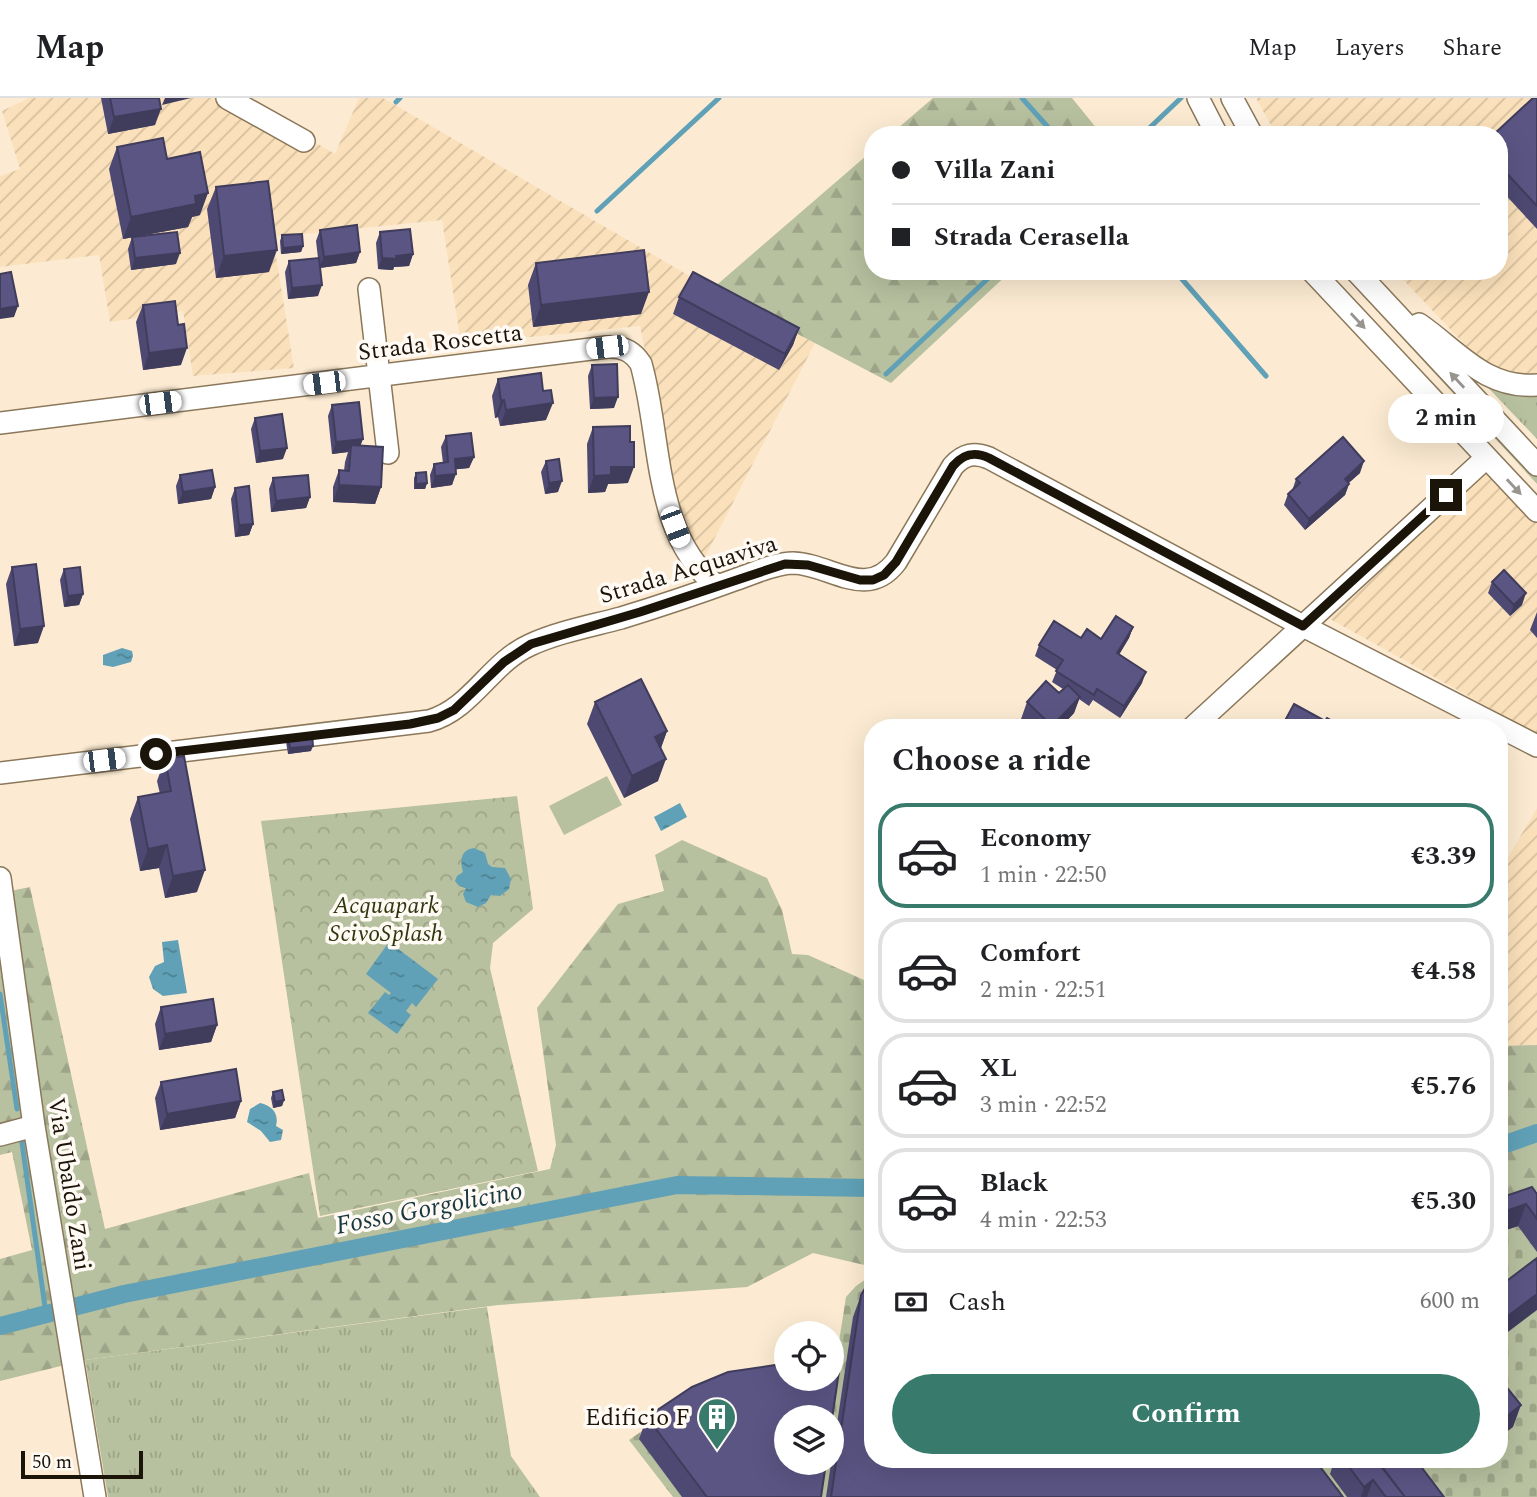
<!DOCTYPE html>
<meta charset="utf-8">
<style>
:root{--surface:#fff;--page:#f2f2f2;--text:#202124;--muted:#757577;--line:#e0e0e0;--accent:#387b6d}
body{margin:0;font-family:Spectral,serif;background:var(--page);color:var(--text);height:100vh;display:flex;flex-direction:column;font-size:26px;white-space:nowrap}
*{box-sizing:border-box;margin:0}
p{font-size:23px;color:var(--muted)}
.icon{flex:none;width:38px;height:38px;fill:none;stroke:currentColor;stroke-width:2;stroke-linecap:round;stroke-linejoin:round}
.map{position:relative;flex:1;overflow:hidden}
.sheet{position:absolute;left:864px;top:621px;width:644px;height:749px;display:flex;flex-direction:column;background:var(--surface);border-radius:28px;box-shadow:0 7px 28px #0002}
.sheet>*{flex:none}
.banner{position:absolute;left:864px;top:28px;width:644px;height:154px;border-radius:28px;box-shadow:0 7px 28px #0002;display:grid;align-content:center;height:154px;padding:0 28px;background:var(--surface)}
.controls{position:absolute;left:774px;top:1223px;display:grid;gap:14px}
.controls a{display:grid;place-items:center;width:70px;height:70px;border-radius:50%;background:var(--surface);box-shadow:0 7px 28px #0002;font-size:35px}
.scale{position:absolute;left:21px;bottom:18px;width:122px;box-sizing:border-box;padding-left:7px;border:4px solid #1b1409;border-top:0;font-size:19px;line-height:24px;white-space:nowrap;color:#1b1409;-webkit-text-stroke:5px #fffaf4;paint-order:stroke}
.end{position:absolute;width:32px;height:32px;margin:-16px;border:9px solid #1b1409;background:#fff;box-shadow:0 0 0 4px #fff}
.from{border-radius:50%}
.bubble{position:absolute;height:49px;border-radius:24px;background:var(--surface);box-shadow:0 7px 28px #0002;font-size:23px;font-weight:700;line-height:49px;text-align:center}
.car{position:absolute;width:21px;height:42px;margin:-21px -10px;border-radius:9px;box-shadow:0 0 5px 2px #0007;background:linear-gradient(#fff 24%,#345 0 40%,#fff 0 76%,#345 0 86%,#fff 0)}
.banner b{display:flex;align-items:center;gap:24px;height:66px;font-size:26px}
.banner b+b{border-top:2px solid var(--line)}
.banner i{width:18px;height:18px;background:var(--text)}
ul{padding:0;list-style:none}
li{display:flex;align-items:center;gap:21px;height:105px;margin:0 14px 10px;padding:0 14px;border:4px solid var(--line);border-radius:28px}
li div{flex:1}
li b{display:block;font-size:26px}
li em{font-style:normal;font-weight:700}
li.on{border-color:var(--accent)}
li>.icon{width:63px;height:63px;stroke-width:1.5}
h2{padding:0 28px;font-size:32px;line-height:84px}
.pay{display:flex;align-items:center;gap:18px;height:77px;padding:0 28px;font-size:26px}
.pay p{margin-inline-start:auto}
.button{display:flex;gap:14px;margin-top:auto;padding:14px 28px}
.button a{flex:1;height:80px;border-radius:42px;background:var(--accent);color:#fff;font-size:28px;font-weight:700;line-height:80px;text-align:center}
header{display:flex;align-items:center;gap:42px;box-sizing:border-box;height:98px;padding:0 35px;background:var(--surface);border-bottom:2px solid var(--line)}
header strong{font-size:33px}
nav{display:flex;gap:38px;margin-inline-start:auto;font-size:24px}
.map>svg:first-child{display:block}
</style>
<header>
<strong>Map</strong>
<nav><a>Map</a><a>Layers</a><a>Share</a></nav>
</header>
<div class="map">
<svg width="1537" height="1399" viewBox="0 0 1537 1399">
<defs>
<pattern id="industrial-furrows" width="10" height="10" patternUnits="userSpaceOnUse" patternTransform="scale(1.75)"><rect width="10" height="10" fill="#fbe1bb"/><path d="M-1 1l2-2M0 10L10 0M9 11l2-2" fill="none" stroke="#d7c09f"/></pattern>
<pattern id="grass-tufts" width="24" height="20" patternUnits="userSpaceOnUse" patternTransform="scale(1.75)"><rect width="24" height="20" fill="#b7c09f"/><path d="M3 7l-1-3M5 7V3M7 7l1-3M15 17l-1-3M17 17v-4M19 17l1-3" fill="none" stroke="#9da488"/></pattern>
<pattern id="forest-firs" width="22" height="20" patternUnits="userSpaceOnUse" patternTransform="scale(1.75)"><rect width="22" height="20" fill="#b7c09f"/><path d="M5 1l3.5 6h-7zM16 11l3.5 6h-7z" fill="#9da488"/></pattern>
<pattern id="cemetery-stones" width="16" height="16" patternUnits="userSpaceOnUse" patternTransform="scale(1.75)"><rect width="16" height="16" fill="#b7c09f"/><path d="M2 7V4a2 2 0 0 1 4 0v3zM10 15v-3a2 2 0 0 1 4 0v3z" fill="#9da488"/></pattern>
<pattern id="park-crowns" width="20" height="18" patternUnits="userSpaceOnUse" patternTransform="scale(1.75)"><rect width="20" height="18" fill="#b7c09f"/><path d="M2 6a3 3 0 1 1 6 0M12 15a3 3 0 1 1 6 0" fill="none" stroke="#9da488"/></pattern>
<pattern id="water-ripples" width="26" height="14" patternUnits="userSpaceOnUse" patternTransform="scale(1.75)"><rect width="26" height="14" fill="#60a1b7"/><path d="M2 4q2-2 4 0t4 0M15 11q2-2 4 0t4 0" fill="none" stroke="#4e8293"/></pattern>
</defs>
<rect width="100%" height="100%" fill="#fcebd2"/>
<path fill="url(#industrial-furrows)" d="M29,0H215L306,52L313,43L335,56L359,0H383L712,191L815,245L704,461L682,435L640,228L461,246L442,122L273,139L294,270L193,278L183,213L110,224L99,157L0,169V78L20,71L2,13Z
M1256,0H1537V279L1510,277L1487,270L1395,173H1500V37H1276Z
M1483,376L1491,378L1537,423V636L1330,521Z
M1537,710V947L1500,948V773Z"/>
<path fill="url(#grass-tufts)" d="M1340,173H1348L1537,375V386Z
M1478,279L1537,295V341Z
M487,1209L511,1358L540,1399H108L85,1262Z"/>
<path fill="url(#forest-firs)" d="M933,0H1072L1102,37H890Z
M873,52V173H1011L891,285L712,191Z
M682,742L767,780L782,812L792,856L808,857L873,886V1169L813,1155L747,1189L498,1207L85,1262L0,1283V1161L32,1152L12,1054L0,1057V795L30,789L105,1131L309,1075L318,1120L550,1071L556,1047L537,910L618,806L664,793L655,757Z
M1537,947V1093L1530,1094L1500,1119V948Z"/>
<path fill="url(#cemetery-stones)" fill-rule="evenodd" d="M1500,1119L1537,1129V1399H673L629,1342L686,1302L832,1288L846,1199L856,1188L873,1176V1362H1500ZM786,1320H831V1365H786Z"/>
<path fill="url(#park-crowns)" d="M517,698L533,811L493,845L490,870L538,1073L320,1118L261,723Z"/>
<path fill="#b7c09f" d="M607,678L622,707L564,737L549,708Z"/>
<path fill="url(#water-ripples)" d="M122,550L132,553L133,558L131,564L113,569L103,567V557Z
M680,705L687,719L661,733L654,719Z
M474,750L485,755L488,766L492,769L505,770L511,781L509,791L500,798L491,797L486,805L478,809L466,804L463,796L466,790L459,788L455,783L457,778L463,774C460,763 460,752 474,750Z
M178,842L187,895L163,898L153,891L149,879L155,868L164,864L162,844Z
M389,844L438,881L416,909L412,905L406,913L411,917L397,936L368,915L385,894L389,897L391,895L366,876Z
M260,1005C273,1008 279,1016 276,1028L283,1032L281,1042L270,1044L261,1033L247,1024L250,1011Z"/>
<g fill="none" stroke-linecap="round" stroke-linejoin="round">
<path stroke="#60a1b7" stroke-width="5" d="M1022,0L1055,37
M396,4L400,0
M1142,37L1181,0
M597,113L719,0
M1175,173L1266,278
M886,276L996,173
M0,896L17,1011
M22,1045L46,1216"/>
<path stroke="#60a1b7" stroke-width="18" d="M1500,1048L1537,1035
M0,1228L124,1196L677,1087L873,1090"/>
<defs>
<path id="minor" d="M227,0L304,43
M1198,0L1217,37
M1232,0L1252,37
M1312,173L1537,413
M1356,173L1537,367
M369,191L388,355
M1419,226C1458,253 1485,291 1537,287
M0,325L607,249C622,248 633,253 641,266C662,339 652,436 717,488
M1192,630L1486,360
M0,675L429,623C472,611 490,565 530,547C558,534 591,528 621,520C660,508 699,495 737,481C755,475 775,465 793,465C831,466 866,503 896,464L953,368C964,356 974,354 989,360L1303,528L1537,648
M0,780L34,1028L95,1399
M0,1037L34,1028"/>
</defs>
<use href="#minor" stroke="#8b785b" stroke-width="24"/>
<use href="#minor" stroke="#fff" stroke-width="21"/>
</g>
<path fill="#4e4972" d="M101,0H159L155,27L108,36Z
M1537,0V131L1500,91V37Z
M117,49L167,61L200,117L192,119L188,129L123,141L109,71Z
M216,89L269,174L216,180L207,111Z
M320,132L360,154L356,165L320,170L318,198L288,201L285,174L289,163L318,160L316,143Z
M380,134L413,156L409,168L394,169L393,172L378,171L376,145Z
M282,137L303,148L301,154L281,156L280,143Z
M132,139L176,166L131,172L128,151Z
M536,165L641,216L533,229L528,187Z
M679,199L799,230L793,247L779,272L673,216Z
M143,207L178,227L181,267L143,272L136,224Z
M592,267L614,310L590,311L588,278Z
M498,281L543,293L546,322L500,328L498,319L495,320L492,298Z
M332,307L361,348L381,389L375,406L333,404V389L339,372L344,373L345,364L348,354L332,356L328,318Z
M255,320L283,361L256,365L251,331Z
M593,329L628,385L608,386L605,394L588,395L587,346Z
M446,338L474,359L469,370L456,371L452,387L431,390L430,377L434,366L443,365L441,349Z
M546,363L558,394L545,396L541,374Z
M416,375L427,385L425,391H414V380Z
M1360,375L1348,385L1349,386L1345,397L1305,432L1284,407L1288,396L1292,393L1296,381Z
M180,377L215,389L211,401L178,406L176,388Z
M273,380L310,399L306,410L271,414L269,391Z
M235,390L253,426L249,437L235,439L231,401Z
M12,469L38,545L14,548L6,486Z
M64,471L83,496L79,507L64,509L60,482Z
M1492,484L1522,507L1510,518L1488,495Z
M1537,514V540L1530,532Z
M1133,529L1129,540L1119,557L1142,585L1120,620L1093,602L1089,608L1079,601L1074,615L1060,630H1030L1021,621L1027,604L1059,595L1063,591L1052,584L1057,572L1035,558L1039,547L1081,540L1101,541Z
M595,604L667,633L661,650L658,683L624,700L587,626Z
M288,638L311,653L288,656L286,644Z
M165,661L197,794L165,800L159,770L140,773L130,721L138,699L160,696L157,683Z
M161,909L217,927L211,944L159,952L155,926Z
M161,984L241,1003L235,1020L160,1032L155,1000Z
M273,994L284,1002L282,1008L273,1010L271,1000Z
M1537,1096V1154L1518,1128L1500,1134V1100Z
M861,1197L1343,1399H826L853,1219Z
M647,1319L821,1399H682L639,1341Z
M1333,1362H1416L1444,1399H1347L1330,1376L1334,1363Z"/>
<path fill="#403c5c" d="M165,0H191L162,7Z
M161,11L155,27L108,36L114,19Z
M208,95L200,117L192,119L188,129L123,141L131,119L195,98Z
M303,148L301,154L281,156L283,150Z
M277,152L269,174L216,180L224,158Z
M360,154L356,165L319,170L324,159Z
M180,155L176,166L131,172L135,160Z
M413,156L409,168L394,169L393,172L378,171L382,160Z
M322,187L318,198L288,201L292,190Z
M649,194L641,216L533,229L541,207Z
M18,208L14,219L0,221V211Z
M799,230L793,247L779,272L785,256Z
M187,250L181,267L143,272L149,255Z
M618,299L614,310L590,311L594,300Z
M504,302L498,319L495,320L501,303Z
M553,305L546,322L500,328L506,312Z
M363,341L359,352L351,347L348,354L332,356L336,344Z
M287,350L283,361L256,365L260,353Z
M474,359L469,370L450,372L455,361Z
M1364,363L1360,375L1341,392L1345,381Z
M611,369H634L628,385L608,386L605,394L588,395L594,378Z
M456,376L452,387L431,390L435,378Z
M562,383L558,394L545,396L549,385Z
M427,385L425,391H414L416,386Z
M1349,386L1345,397L1305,432L1309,421Z
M339,387L381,389L375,406L333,404Z
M215,389L211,401L178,406L183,394Z
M310,399L306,410L271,414L276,403Z
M253,426L249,437L235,439L239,427Z
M1526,495L1522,507L1510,518L1514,507Z
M83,496L79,507L64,509L68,498Z
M44,528L38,545L14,548L20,531Z
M1133,529L1129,540L1113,566L1117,555Z
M1146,574L1142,585L1120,620L1124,608Z
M1080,599L1074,615L1060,630H1051Z
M667,633L659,655L655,639Z
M313,648L311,653L288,656L290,650Z
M666,661L658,683L624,700L632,678Z
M167,747L159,770L140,773L148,751Z
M205,772L197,794L165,800L173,778Z
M217,927L211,944L159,952L165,936Z
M284,1002L282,1008L273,1010L275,1004Z
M241,1003L235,1020L160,1032L167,1016Z
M1526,1106L1518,1128L1500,1134V1115Z
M1537,1196V1212L1500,1240V1224Z
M1521,1307L1513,1329L1500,1339V1327L1502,1322Z
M1373,1382L1367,1399H1361L1364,1389Z"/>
<path fill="#5b5584" stroke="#403c5c" stroke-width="2" d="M110,0H159L161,11L114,19Z
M1533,0H1537V108L1500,68V37H1493Z
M163,40L167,61L200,54L208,95L195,98L196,106L131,119L117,49Z
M268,83L277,152L224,158L216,89Z
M357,127L360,154L324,159L320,132Z
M410,131L413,156L396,158L397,161L382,160L380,134Z
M177,134L180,155L135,160L132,139Z
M302,136L303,148L283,150L282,137Z
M644,152L649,194L541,207L536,165Z
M319,160L322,187L292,190L289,163Z
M11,174L18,208L0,211V176Z
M693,174L799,230L785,256L679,199Z
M175,203L178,227L184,226L187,250L149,255L143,207Z
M617,266L618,299L594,300L592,267Z
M541,275L543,293L551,292L553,305L506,312L504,302L501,303L498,281Z
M359,304L363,341L336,344L332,307Z
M282,316L287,350L260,353L255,320Z
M630,328V344H634V369H611V377L594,378L593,329Z
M471,335L474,359L455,361L456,376L435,378L434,366L448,364L446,338Z
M1343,339L1364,363L1345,381L1349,386L1309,421L1288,396L1300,385L1296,381Z
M351,347L383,349L381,389L339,387V372L349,373Z
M559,361L562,383L549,385L546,363Z
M212,372L215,389L183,394L180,377Z
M426,374L427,385L416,386V375Z
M308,377L310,399L276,403L273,380Z
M249,388L253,426L239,427L235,390Z
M36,466L44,528L20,531L12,469Z
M80,469L83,496L68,498L64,471Z
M1504,472L1526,495L1514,507L1492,484Z
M1116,518L1133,529L1117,555L1146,574L1124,608L1097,591L1094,597L1056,573L1063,562L1039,547L1054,523L1081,540L1087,531L1101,541Z
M641,581L667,633L655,639L666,661L632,678L595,604Z
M1046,583L1059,595L1068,587L1080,599L1052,628L1027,604Z
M1294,606L1325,623L1327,620L1345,630H1281Z
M312,636L313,648L290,650L288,638Z
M184,658L205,772L173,778L167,747L148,751L138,699L171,693L165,661Z
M213,901L217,927L165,936L161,909Z
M236,971L241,1003L167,1016L161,984Z
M282,992L284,1002L275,1004L273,994Z
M1532,1089L1537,1096V1121L1526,1106L1500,1115V1100Z
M1537,1160V1196L1500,1224V1188Z
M873,1177V1362H1315L1343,1399H831L861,1197Z
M775,1267L786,1268V1281H831V1272L839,1273L831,1328V1320H786V1365H826L821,1399H707L647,1319L692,1289L728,1274Z
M1500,1281L1521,1307L1502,1322L1500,1320Z
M1344,1362H1376L1405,1399H1386L1373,1382L1364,1389Z
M1377,1362H1416L1444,1399H1405Z"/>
<defs><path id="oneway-solid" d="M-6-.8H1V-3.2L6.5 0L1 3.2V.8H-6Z" transform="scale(1.75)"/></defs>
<g fill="#989590">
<use href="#oneway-solid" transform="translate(1358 223) rotate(47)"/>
<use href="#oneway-solid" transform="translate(1457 282) rotate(-133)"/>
<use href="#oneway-solid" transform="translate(1514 389) rotate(47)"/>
</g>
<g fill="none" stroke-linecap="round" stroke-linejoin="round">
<path stroke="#1b1409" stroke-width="9" d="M156,656L410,626L438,620L454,612L504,564L531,546L640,514L785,466L808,467L860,482H873L884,477L896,464L953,368C963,356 974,353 989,360L1303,528L1446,397"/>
</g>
<defs>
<symbol id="building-pin" viewBox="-11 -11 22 30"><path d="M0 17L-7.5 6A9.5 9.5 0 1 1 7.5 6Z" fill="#387b6d" stroke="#fffaf4"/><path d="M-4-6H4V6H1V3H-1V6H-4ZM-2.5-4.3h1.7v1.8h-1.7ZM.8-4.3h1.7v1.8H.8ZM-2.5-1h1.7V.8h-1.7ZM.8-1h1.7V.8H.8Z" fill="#fff"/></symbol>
</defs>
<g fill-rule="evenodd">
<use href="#building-pin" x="695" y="1297" width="44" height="60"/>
</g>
<g text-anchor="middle" stroke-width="7" stroke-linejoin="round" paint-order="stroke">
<g font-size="24" fill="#1b1409" stroke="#fffaf4">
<text transform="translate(440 244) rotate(-7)" y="8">Strada Roscetta</text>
<text transform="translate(688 471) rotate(-17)" y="8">Strada Acquaviva</text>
<text transform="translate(70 1086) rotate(81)" y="8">Via Ubaldo Zani</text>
</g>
<g font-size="24" font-style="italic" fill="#2e370e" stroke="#fffaf4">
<text x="386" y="815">Acquapark<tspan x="386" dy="28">ScivoSplash</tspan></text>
</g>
<g font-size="24" fill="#1b1409" stroke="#fffaf4" text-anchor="end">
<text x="690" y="1327">Edificio F</text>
</g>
<g font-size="26" font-style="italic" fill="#173741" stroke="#fffaf4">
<text transform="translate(429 1109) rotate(-11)" y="9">Fosso Gorgolicino</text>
</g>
</g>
</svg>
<div class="controls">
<a><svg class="icon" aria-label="locate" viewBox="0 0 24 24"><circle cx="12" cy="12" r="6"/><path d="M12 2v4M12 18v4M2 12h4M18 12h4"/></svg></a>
<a><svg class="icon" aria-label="layers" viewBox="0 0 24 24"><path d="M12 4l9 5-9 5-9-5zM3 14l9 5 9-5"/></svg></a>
</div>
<div class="scale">50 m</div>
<i class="end from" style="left:156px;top:656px"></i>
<i class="end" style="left:1446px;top:397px"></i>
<div class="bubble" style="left:1388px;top:296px;width:116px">2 min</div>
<i class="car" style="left:607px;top:249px;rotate:263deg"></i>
<i class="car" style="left:324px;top:285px;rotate:263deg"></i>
<i class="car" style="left:160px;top:305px;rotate:83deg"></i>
<i class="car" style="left:675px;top:429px;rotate:159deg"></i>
<i class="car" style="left:104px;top:662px;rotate:83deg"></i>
<div class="banner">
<b><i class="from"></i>Villa Zani</b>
<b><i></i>Strada Cerasella</b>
</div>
<section class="sheet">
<h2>Choose a ride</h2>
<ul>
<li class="on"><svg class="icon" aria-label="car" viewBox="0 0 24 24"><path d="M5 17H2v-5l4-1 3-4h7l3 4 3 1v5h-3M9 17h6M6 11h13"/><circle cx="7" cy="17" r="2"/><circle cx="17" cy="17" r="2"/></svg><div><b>Economy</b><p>1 min · 22:50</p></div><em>€3.39</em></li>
<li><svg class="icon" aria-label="car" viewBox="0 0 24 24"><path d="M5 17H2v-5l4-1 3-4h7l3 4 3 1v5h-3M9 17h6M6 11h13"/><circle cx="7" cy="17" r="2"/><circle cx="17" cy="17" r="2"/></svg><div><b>Comfort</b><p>2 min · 22:51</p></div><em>€4.58</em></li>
<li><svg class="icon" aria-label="car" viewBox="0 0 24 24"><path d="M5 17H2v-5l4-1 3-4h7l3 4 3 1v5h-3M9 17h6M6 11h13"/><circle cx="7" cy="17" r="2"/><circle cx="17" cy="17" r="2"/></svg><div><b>XL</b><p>3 min · 22:52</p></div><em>€5.76</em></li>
<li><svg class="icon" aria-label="car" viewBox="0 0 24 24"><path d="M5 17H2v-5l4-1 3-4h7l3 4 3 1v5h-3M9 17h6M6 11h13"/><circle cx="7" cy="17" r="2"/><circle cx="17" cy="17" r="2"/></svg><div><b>Black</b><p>4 min · 22:53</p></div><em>€5.30</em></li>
</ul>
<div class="pay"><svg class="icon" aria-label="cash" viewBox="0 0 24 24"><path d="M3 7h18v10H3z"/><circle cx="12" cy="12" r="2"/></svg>Cash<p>600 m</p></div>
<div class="button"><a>Confirm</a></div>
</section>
</div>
